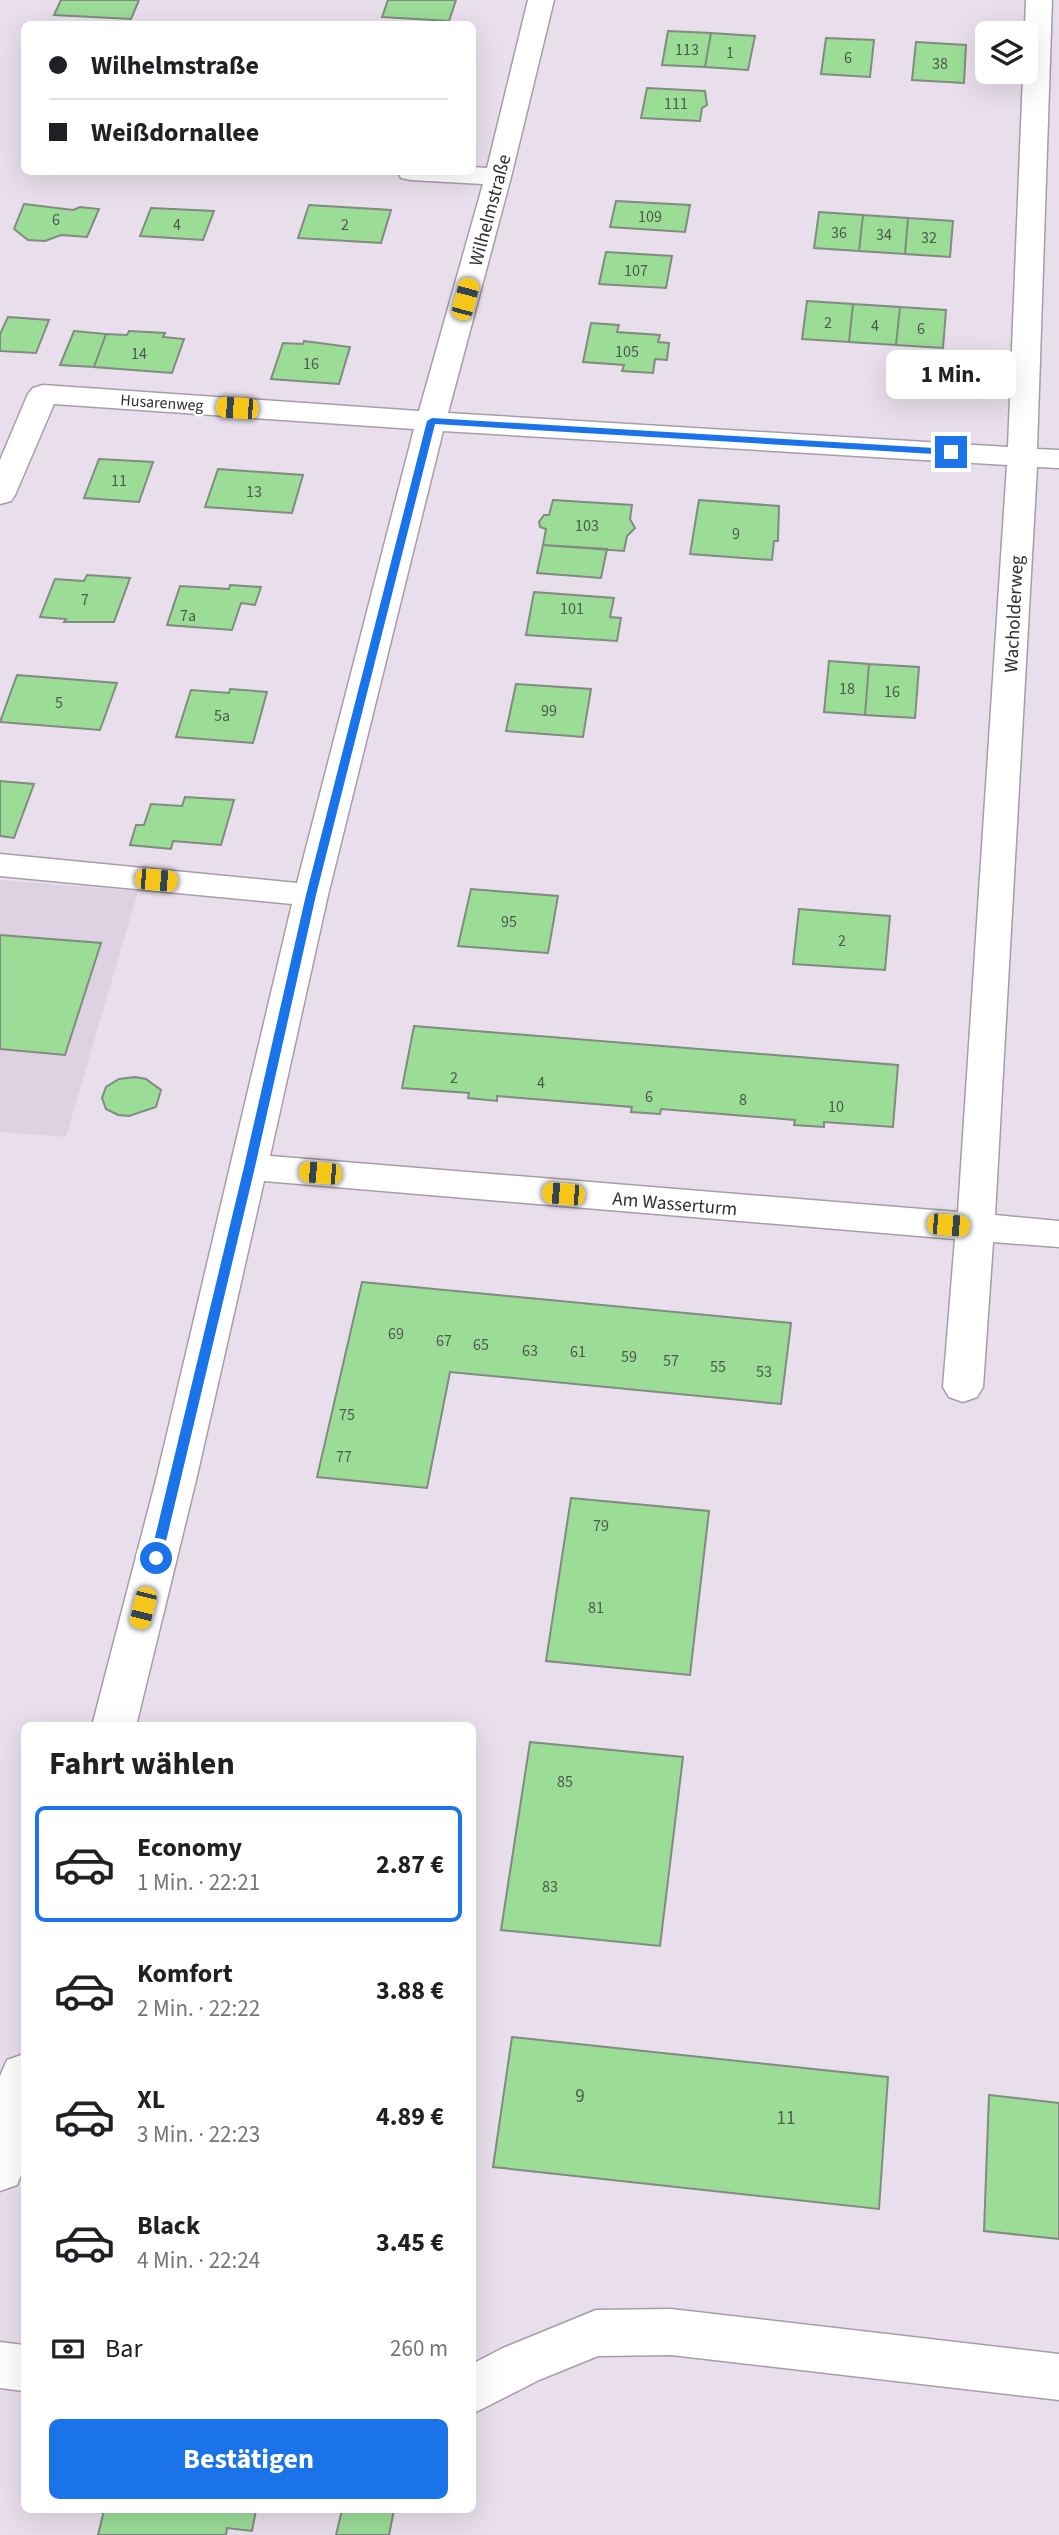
<!DOCTYPE html>
<html lang="de">
<meta charset="utf-8">
<style>
:root{--surface:#fff;--page:#f6f6f6;--text:#202124;--muted:#757577;--line:#e0e0e0;--accent:#1a73e8}
body{margin:0;font-family:"Source Sans 3",sans-serif;background:var(--page);color:var(--text);height:100vh;display:flex;flex-direction:column;font-size:26px;white-space:nowrap}
*{box-sizing:border-box;margin:0}
p{font-size:23px;color:var(--muted)}
.icon{flex:none;width:38px;height:38px;fill:none;stroke:currentColor;stroke-width:2;stroke-linecap:round;stroke-linejoin:round}
.map{position:relative;flex:1;overflow:hidden}
.sheet{position:absolute;left:21px;top:1722px;width:455px;height:791px;display:flex;flex-direction:column;background:var(--surface);border-radius:10px;box-shadow:0 7px 28px #0002}
.sheet>*{flex:none}
.hud{position:absolute;left:21px;top:21px;width:455px;height:154px;border-radius:10px;box-shadow:0 7px 28px #0002;display:grid;align-content:center;height:154px;padding:0 28px;background:var(--surface)}
.controls{position:absolute;left:975px;top:21px;display:grid;gap:14px}
.controls a{display:grid;place-items:center;width:63px;height:63px;border-radius:10px;background:var(--surface);box-shadow:0 7px 28px #0002;font-size:35px}
.end{position:absolute;width:32px;height:32px;margin:-16px;border:9px solid #1a73e8;background:#fff;box-shadow:0 0 0 4px #fff}
.from{border-radius:50%}
.bubble{position:absolute;height:49px;border-radius:10px;background:var(--surface);box-shadow:0 7px 28px #0002;font-size:23px;font-weight:700;line-height:49px;text-align:center}
.car{position:absolute;width:21px;height:42px;margin:-21px -10px;border-radius:9px;box-shadow:0 0 5px 2px #0007;background:linear-gradient(#f5c518 24%,#345 0 40%,#f5c518 0 76%,#345 0 86%,#f5c518 0)}
.hud b{display:flex;align-items:center;gap:24px;height:66px;font-size:26px}
.hud b+b{border-top:2px solid var(--line)}
.hud i{width:18px;height:18px;background:var(--text)}
ul{padding:0;list-style:none}
li{display:flex;align-items:center;gap:21px;height:116px;margin:0 14px 10px;padding:0 14px;border:4px solid transparent;border-radius:10px}
li div{flex:1}
li b{display:block;font-size:26px}
li em{font-style:normal;font-weight:700}
li.active{border-color:var(--accent)}
li>.icon{width:63px;height:63px;stroke-width:1.5}
h2{padding:0 28px;font-size:32px;line-height:84px}
.pay{display:flex;align-items:center;gap:18px;height:77px;padding:0 28px;font-size:26px}
.pay p{margin-inline-start:auto}
.button{display:flex;gap:14px;margin-top:auto;padding:14px 28px}
.button a{flex:1;height:80px;border-radius:10px;background:var(--accent);color:#fff;font-size:28px;font-weight:700;line-height:80px;text-align:center}
.map>svg:first-child{display:block}
</style>
<div class="map">
<svg width="1059" height="2535" viewBox="0 0 1059 2535">
<rect width="100%" height="100%" fill="#e9dfec"/>
<path fill="#ded1e2" d="M0,880L138,891L66,1137L0,1132Z"/>
<path fill="#9bdc97" stroke="#818b80" stroke-width="2" d="M61,0H139L131,19L54,15Z
M388,0H456L449,21L382,17Z
M668,31L711,33L705,67L662,65Z
M711,33L755,36L748,70L705,67Z
M826,38L874,40L870,77L821,74Z
M916,42L966,45L964,83L912,80Z
M647,88L705,91L707,105L702,108L700,121L641,118Z
M616,201L690,205L685,232L610,227Z
M24,204L73,210L80,207L99,209L87,237L61,235L45,241L28,240L14,229Z
M309,205L391,210L381,243L298,238Z
M151,208L214,211L203,240L140,236Z
M819,212L863,215L859,251L814,248Z
M863,215L908,218L905,254L859,251Z
M908,218L953,221L950,257L905,254Z
M606,252L672,256L666,288L599,284Z
M807,301L853,304L849,342L802,339Z
M853,304L900,307L896,345L849,342Z
M900,307L946,310L943,348L896,345Z
M8,317L49,320L36,353L0,351V334Z
M591,323L619,325L617,332L660,335L658,342L669,343L667,360L655,359L653,373L622,371L624,365L583,362Z
M74,331L106,334L94,367L60,365Z
M129,331L165,333L163,337L184,339L172,373L94,367L106,334L127,335Z
M304,341L350,347L339,384L271,379L283,343L303,344Z
M99,459L153,462L139,502L84,498Z
M218,469L303,475L292,513L205,507Z
M553,500L632,505L630,519L635,528L627,536L624,551L543,545L546,529L540,527L539,522L544,515H549Z
M699,500L779,506L778,541H774L772,560L690,554Z
M543,545L607,549L601,578L537,573Z
M87,575L130,578L114,622H64L66,619L40,617L55,579L84,581Z
M230,585L261,587L255,605L241,603L232,630L167,625L180,586L229,589Z
M534,592L614,598L610,617L621,618L617,641L526,635Z
M829,661L869,664L865,715L824,712Z
M869,664L919,667L915,718L865,715Z
M17,675L117,683L100,730L0,722Z
M516,684L591,689L583,737L506,731Z
M230,689L267,692L253,743L176,737L191,690L229,693Z
M0,781L34,784L14,838L0,836Z
M185,797L234,800L221,845L173,841L171,849L130,845L136,825H144L151,804L182,806Z
M471,889L558,896L548,953L458,946Z
M799,909L890,916L885,970L793,964Z
M0,935L101,943L65,1055L0,1049Z
M414,1026L898,1065L893,1127L824,1122V1127L794,1125L795,1120L661,1109L660,1114L631,1112L632,1107L497,1096V1101L468,1098L469,1093L402,1088Z
M135,1077L146,1079L161,1090L156,1107L129,1116L118,1115L106,1109L102,1098L106,1087L119,1079Z
M362,1282L791,1323L781,1404L450,1372L427,1488L317,1477Z
M571,1498L709,1511L690,1675L546,1661Z
M530,1742L683,1757L660,1946L501,1930Z
M512,2037L888,2077L879,2209L493,2167Z
M989,2095L1059,2103V2239L984,2231Z
M104,2510H256L252,2531L227,2528L226,2535H98Z
M342,2510H394L389,2535H336Z"/>
<g fill="none" stroke-linecap="round" stroke-linejoin="round">
<defs>
<path id="minor" d="M528,0H554L511,177L448,413L1008,447L1026,0H1052L1037,449L1059,450V468L1037,467L995,1215L1059,1221V1247L993,1242L983,1387L977,1397L963,1402L949,1397L943,1387L955,1239L264,1181L197,1476L136,1726H92L157,1476L292,904L0,876V854L297,883L414,429L54,404L15,495L11,501L0,504V460L28,394L33,388L43,385L419,411L483,184L411,180L401,178L398,172H472V167L487,168ZM443,431L1007,465L958,1212L270,1156L328,895Z
M24,2054V2168L17,2185L0,2191V2076L7,2060Z
M671,2309L1059,2354V2400L671,2355L598,2356L539,2380L472,2414V2364L503,2348L596,2310Z
M0,2342L24,2345V2391L0,2388Z"/>
</defs>
<use href="#minor" stroke="#a79da9" stroke-width="3"/>
<use href="#minor" fill="#fff" fill-rule="evenodd"/>
</g>
<path fill="#1a73e8" d="M432,418L951,449L955,452L951,455L435,424L316,895L255,1167L162,1558L156,1562L150,1558L244,1167L306,895L427,421Z"/>
<g text-anchor="middle" stroke-width="5" stroke-linejoin="round" paint-order="stroke">
<g font-size="16" fill="#4c5a4b">
<text x="687" y="55">113</text>
<text x="730" y="58">1</text>
<text x="848" y="63">6</text>
<text x="940" y="69">38</text>
<text x="676" y="109">111</text>
<text x="650" y="222">109</text>
<text x="56" y="225">6</text>
<text x="177" y="230">4</text>
<text x="345" y="230">2</text>
<text x="839" y="238">36</text>
<text x="884" y="240">34</text>
<text x="929" y="243">32</text>
<text x="636" y="276">107</text>
<text x="828" y="328">2</text>
<text x="875" y="331">4</text>
<text x="921" y="334">6</text>
<text x="627" y="357">105</text>
<text x="139" y="359">14</text>
<text x="311" y="369">16</text>
<text x="119" y="486">11</text>
<text x="254" y="497">13</text>
<text x="587" y="531">103</text>
<text x="736" y="539">9</text>
<text x="85" y="605">7</text>
<text x="572" y="614">101</text>
<text x="188" y="621">7a</text>
<text x="847" y="694">18</text>
<text x="892" y="697">16</text>
<text x="59" y="708">5</text>
<text x="549" y="716">99</text>
<text x="222" y="721">5a</text>
<text x="509" y="927">95</text>
<text x="842" y="946">2</text>
<text x="454" y="1083">2</text>
<text x="541" y="1088">4</text>
<text x="649" y="1102">6</text>
<text x="743" y="1105">8</text>
<text x="836" y="1112">10</text>
<text x="396" y="1339">69</text>
<text x="444" y="1346">67</text>
<text x="481" y="1350">65</text>
<text x="530" y="1356">63</text>
<text x="578" y="1357">61</text>
<text x="629" y="1362">59</text>
<text x="671" y="1366">57</text>
<text x="718" y="1372">55</text>
<text x="764" y="1377">53</text>
<text x="347" y="1420">75</text>
<text x="344" y="1462">77</text>
<text x="601" y="1531">79</text>
<text x="596" y="1613">81</text>
<text x="565" y="1787">85</text>
<text x="550" y="1892">83</text>
</g>
<g font-size="16" fill="#312e32" stroke="#fff">
<text transform="translate(162 402) rotate(4)" y="6">Husarenweg</text>
</g>
<g font-size="19" fill="#312e32" stroke="#fff">
<text transform="translate(489 210) rotate(-75)" y="7">Wilhelmstraße</text>
<text transform="translate(1013 614) rotate(-87)" y="7">Wacholderweg</text>
<text transform="translate(675 1203) rotate(5)" y="7">Am Wasserturm</text>
</g>
<g font-size="19" fill="#4c5a4b">
<text x="580" y="2102">9</text>
<text x="786" y="2124">11</text>
</g>
</g>
</svg>
<div class="controls">
<a><svg class="icon" aria-label="layers" viewBox="0 0 24 24"><path d="M12 4l9 5-9 5-9-5zM3 14l9 5 9-5"/></svg></a>
</div>
<i class="end from" style="left:156px;top:1558px"></i>
<i class="end" style="left:951px;top:452px"></i>
<div class="bubble" style="left:886px;top:350px;width:130px">1 Min.</div>
<i class="car" style="left:465px;top:299px;rotate:15deg"></i>
<i class="car" style="left:237px;top:408px;rotate:274deg"></i>
<i class="car" style="left:156px;top:880px;rotate:95deg"></i>
<i class="car" style="left:320px;top:1173px;rotate:275deg"></i>
<i class="car" style="left:563px;top:1194px;rotate:275deg"></i>
<i class="car" style="left:948px;top:1225px;rotate:95deg"></i>
<i class="car" style="left:143px;top:1608px;rotate:194deg"></i>
<div class="hud">
<b><i class="from"></i>Wilhelmstraße</b>
<b><i></i>Weißdornallee</b>
</div>
<section class="sheet">
<h2>Fahrt wählen</h2>
<ul>
<li class="active"><svg class="icon" aria-label="car" viewBox="0 0 24 24"><path d="M5 17H2v-5l4-1 3-4h7l3 4 3 1v5h-3M9 17h6M6 11h13"/><circle cx="7" cy="17" r="2"/><circle cx="17" cy="17" r="2"/></svg><div><b>Economy</b><p>1 Min. · 22:21</p></div><em>2.87 €</em></li>
<li><svg class="icon" aria-label="car" viewBox="0 0 24 24"><path d="M5 17H2v-5l4-1 3-4h7l3 4 3 1v5h-3M9 17h6M6 11h13"/><circle cx="7" cy="17" r="2"/><circle cx="17" cy="17" r="2"/></svg><div><b>Komfort</b><p>2 Min. · 22:22</p></div><em>3.88 €</em></li>
<li><svg class="icon" aria-label="car" viewBox="0 0 24 24"><path d="M5 17H2v-5l4-1 3-4h7l3 4 3 1v5h-3M9 17h6M6 11h13"/><circle cx="7" cy="17" r="2"/><circle cx="17" cy="17" r="2"/></svg><div><b>XL</b><p>3 Min. · 22:23</p></div><em>4.89 €</em></li>
<li><svg class="icon" aria-label="car" viewBox="0 0 24 24"><path d="M5 17H2v-5l4-1 3-4h7l3 4 3 1v5h-3M9 17h6M6 11h13"/><circle cx="7" cy="17" r="2"/><circle cx="17" cy="17" r="2"/></svg><div><b>Black</b><p>4 Min. · 22:24</p></div><em>3.45 €</em></li>
</ul>
<div class="pay"><svg class="icon" aria-label="cash" viewBox="0 0 24 24"><path d="M3 7h18v10H3z"/><circle cx="12" cy="12" r="2"/></svg>Bar<p>260 m</p></div>
<div class="button"><a>Bestätigen</a></div>
</section>
</div>
